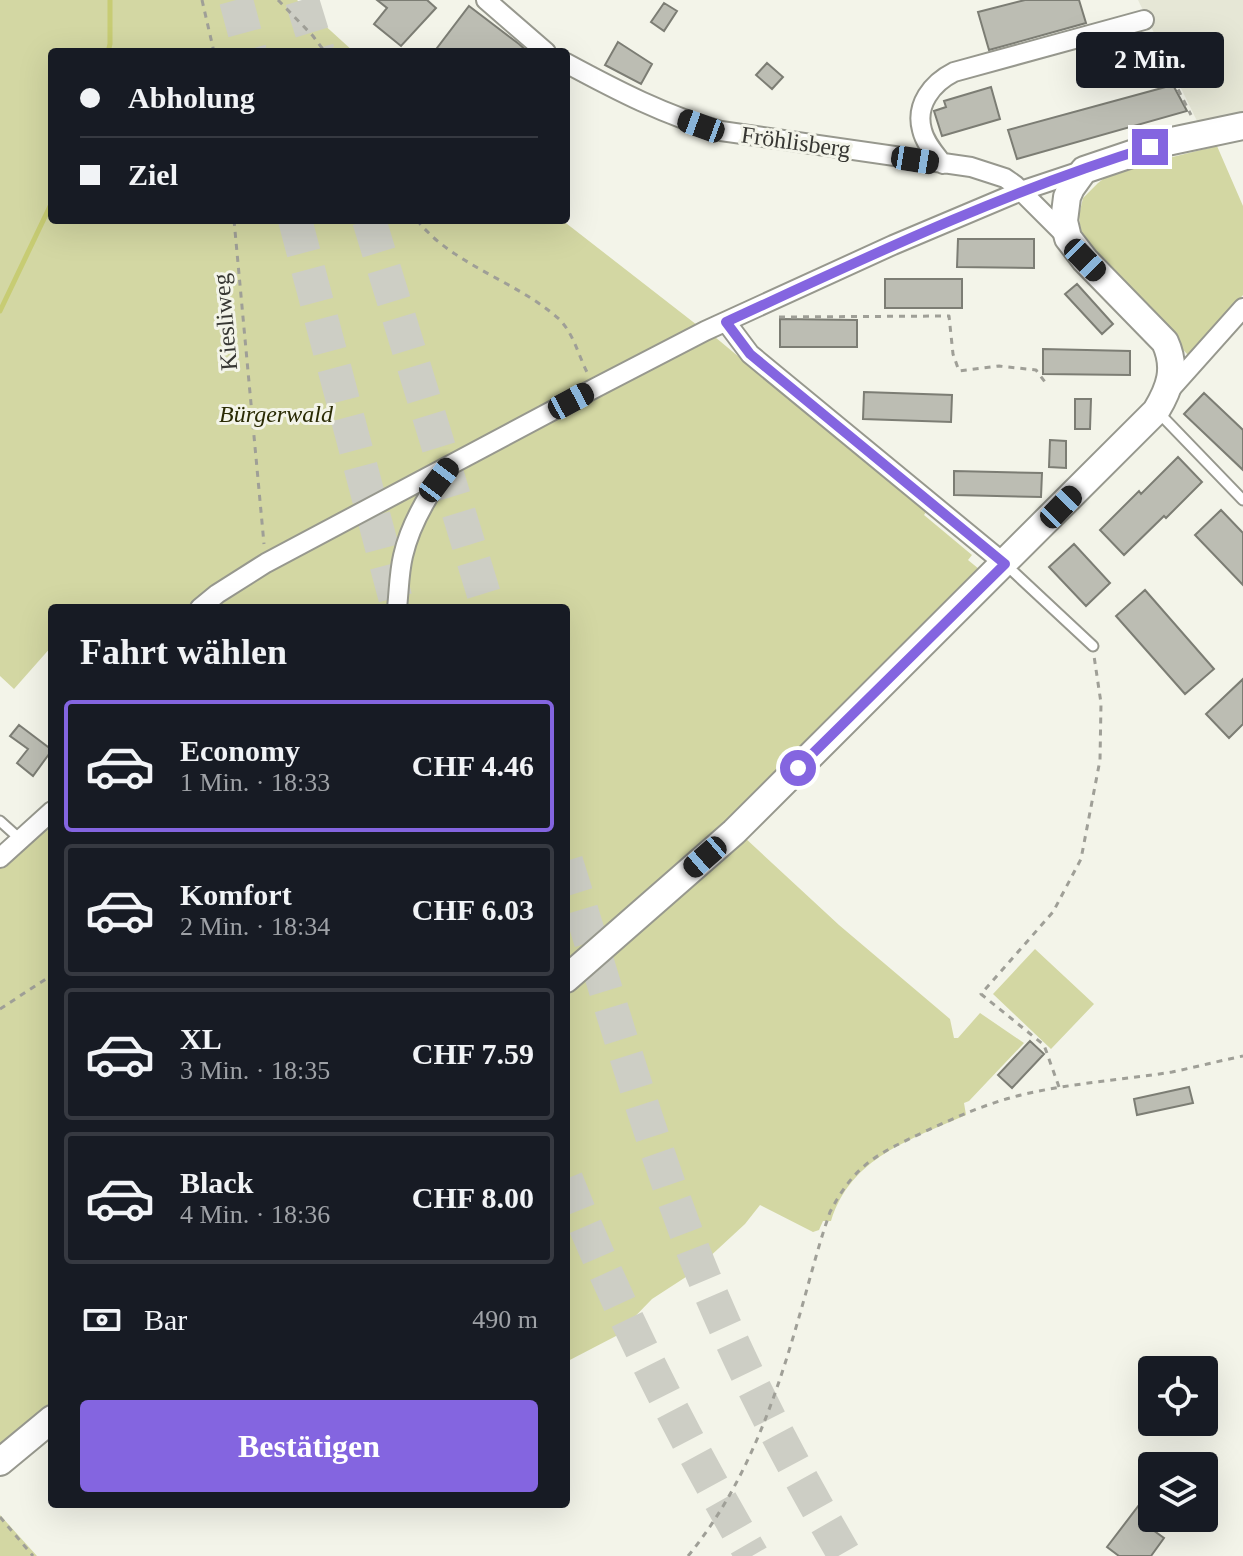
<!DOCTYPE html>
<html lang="de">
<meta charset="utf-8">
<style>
:root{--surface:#171b24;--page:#20242c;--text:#f1f3f6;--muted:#9ea1a6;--line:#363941;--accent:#8465e0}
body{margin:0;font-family:Georgia,serif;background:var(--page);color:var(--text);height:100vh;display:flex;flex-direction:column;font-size:30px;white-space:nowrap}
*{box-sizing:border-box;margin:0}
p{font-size:26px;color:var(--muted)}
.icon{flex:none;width:44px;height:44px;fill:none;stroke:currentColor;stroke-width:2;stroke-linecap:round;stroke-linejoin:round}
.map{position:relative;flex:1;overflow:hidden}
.panel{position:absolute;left:48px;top:604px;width:522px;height:904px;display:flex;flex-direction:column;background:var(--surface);border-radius:8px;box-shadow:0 8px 32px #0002}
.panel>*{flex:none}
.banner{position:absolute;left:48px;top:48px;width:522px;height:176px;border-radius:8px;box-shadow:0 8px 32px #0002;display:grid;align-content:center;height:176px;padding:0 32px;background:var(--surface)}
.buttons{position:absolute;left:1138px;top:1356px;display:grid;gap:16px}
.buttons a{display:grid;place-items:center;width:80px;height:80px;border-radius:8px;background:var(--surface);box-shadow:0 8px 32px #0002;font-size:40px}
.end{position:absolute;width:36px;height:36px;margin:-18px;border:10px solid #8465e0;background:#fff;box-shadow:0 0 0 4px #fff}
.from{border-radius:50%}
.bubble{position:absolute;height:56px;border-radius:8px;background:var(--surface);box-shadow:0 8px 32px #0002;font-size:26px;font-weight:700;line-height:56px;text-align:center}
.car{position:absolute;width:24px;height:48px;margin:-24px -12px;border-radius:10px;box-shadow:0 0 6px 2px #0007;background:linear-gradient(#222 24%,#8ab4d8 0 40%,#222 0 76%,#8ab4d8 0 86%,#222 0)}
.banner b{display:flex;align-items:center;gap:28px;height:76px;font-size:30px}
.banner b+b{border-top:2px solid var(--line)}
.banner i{width:20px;height:20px;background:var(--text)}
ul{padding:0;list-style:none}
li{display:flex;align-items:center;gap:24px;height:132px;margin:0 16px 12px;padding:0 16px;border:4px solid var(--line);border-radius:8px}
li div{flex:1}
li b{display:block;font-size:30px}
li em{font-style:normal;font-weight:700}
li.current{border-color:var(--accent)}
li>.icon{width:72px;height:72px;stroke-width:1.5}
h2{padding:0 32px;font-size:36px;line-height:96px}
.pay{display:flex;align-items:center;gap:20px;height:88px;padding:0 32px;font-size:30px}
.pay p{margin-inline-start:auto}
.action{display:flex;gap:16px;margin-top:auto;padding:16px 32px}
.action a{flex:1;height:92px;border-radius:8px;background:var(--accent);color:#fff;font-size:32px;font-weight:700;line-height:92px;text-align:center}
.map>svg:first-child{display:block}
</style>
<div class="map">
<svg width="1243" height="1556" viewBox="0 0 1243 1556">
<rect width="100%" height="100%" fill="#f3f4e9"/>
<path fill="#e6e7d6" d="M1138,0H1243V112L1197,121Z"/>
<path fill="#d3d7a3" d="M0,0H297L354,52H52V220H562L697,325L705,339L715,337L926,512L924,515L972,555L968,560L985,574L744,837L839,925L950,1019L954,1038H958L980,1013L1024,1043L969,1101L964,1103L966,1115C910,1140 851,1157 831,1221H823L819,1230L813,1232L760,1205L745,1224L692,1273L652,1299L616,1336L566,1362V608H52V646L14,689L0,676Z
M1217,146L1243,206V295L1189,356L1088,250L1081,234L1079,215L1083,198L1098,183L1112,172Z
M52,811V1419L0,1462V858Z
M1035,949L1094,1004L1051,1049L993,994Z
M0,1515L37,1556H0Z"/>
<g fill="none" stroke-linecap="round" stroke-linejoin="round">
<path stroke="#c7cc73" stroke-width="5" d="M108,52L110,44V0
M0,311L52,202"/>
</g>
<path fill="#bcbdb3" stroke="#7c7d74" stroke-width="2" d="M377,0H427L436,8L401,46L374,24L387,8Z
M1025,0H1079L1086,23L989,50L978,12Z
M664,3L677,11L664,31L651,22Z
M469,6L519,44L528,52H434Z
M618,42L652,64L641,84L605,65Z
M767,63L783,77L772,89L756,75Z
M1173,85L1187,111L1017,159L1008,130Z
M991,87L1000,119L942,136L934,111L946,107L944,101Z
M958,239H1034V268L957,267Z
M885,279H962V308H885Z
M1077,284L1113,324L1102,334L1065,294Z
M780,319L857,320V347H780Z
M1043,349L1130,351V375L1043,374Z
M864,392L952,395L951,422L863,419Z
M1204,393L1243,430V470L1184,414Z
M1075,399H1091L1090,429H1075Z
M1050,440L1066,441V468L1049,467Z
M1178,457L1202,482L1166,518L1164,516L1124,555L1100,530L1139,491L1141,494Z
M954,471L1042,473L1041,497L954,495Z
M1221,510L1243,533V585L1195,535Z
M1074,544L1110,583L1086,606L1049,567Z
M1145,590L1214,669L1185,694L1116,616Z
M1243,679V724L1229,738L1206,714Z
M19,725L52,750L33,776L17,763L28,749L10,736Z
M1030,1041L1044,1054L1012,1088L998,1075Z
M1189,1087L1193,1103L1137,1115L1134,1099Z
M1152,1488V1517L1146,1525L1164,1538L1151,1556H1119L1107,1547Z"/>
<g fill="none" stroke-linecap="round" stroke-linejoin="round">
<path stroke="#cdcec5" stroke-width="34" stroke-dasharray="34 17" stroke-linecap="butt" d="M236,0L250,52
M302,0L318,52
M295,220L398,608
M369,220L488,608
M566,861C604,982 639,1105 683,1224C726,1340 783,1450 845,1556
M566,1179C618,1310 682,1435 752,1556"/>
<defs>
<path id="lane" d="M1159,413L1243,500
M1005,564L1093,646
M0,821L20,839"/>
<path id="street" d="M486,0L546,52
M566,63C616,90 666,116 721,131L971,167L1005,178L1015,185L1068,238
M943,164C935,154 925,143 922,130C915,105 932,83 954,72L1144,20
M726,322L750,354L1005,564
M1168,392L1243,308
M200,608L217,594L266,563L595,388L705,331L893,245L1021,191L1084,170
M397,608C399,591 399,573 403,556C410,525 427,496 446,470
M0,858L52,811"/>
<path id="secondary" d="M566,979L734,832L1156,411C1170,388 1177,368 1165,342L1085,260L1068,238L1064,221L1067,197L1071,188L1084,170L1167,142L1243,126
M0,1462L52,1419"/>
</defs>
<use href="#lane" stroke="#97988e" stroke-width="13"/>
<use href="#street" stroke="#97988e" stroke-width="22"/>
<use href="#secondary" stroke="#97988e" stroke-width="30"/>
<path stroke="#9f9f97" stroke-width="3" stroke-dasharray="6 6" stroke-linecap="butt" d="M202,0L214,52
M278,0L313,36L325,52
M1151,36L1191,115
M234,220L264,544
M417,220C422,227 428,232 434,238C472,271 522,286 559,319C574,334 578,355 588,374
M779,317L949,316L953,354L959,371L999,366L1036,370L1048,386
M0,1009L52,975
M1059,1087L1044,1045L981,994L1053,912L1081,859L1100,760L1101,703L1094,656
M0,1517L33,1556
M688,1556C743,1489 773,1407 797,1324C808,1287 817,1249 830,1212C855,1164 877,1154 924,1132C956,1117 988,1103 1021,1095C1071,1083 1122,1080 1172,1072C1196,1067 1219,1061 1243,1056"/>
<use href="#lane" stroke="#fff" stroke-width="9"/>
<use href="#street" stroke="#fff" stroke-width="18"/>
<use href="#secondary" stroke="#fff" stroke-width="26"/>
</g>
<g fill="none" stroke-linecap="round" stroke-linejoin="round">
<path stroke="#8465e0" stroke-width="10" d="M798,768L1005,564L750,354L726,322C865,258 1003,192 1150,147"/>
</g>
<g text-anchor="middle" stroke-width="6" stroke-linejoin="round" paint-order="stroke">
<g font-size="24" fill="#373733" stroke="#f3f4e9">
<text transform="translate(796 142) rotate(8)" y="8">Fröhlisberg</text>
<text transform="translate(225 322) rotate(-95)" y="8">Kiesliweg</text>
</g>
<g font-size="24" font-style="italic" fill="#2a2b04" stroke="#f3f4e9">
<text x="276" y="422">Bürgerwald</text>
</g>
</g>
</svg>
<div class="buttons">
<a><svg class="icon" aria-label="locate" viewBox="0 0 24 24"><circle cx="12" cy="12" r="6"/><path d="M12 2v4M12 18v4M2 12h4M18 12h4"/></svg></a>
<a><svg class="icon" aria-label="layers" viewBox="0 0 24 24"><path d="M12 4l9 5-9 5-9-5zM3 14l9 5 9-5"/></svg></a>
</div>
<i class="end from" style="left:798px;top:768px"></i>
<i class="end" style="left:1150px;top:147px"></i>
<div class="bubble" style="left:1076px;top:32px;width:148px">2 Min.</div>
<i class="car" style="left:701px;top:126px;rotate:290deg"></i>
<i class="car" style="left:915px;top:160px;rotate:99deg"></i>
<i class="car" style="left:1085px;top:260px;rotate:136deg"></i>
<i class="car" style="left:571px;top:401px;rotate:62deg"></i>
<i class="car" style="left:439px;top:480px;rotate:37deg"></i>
<i class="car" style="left:1061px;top:507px;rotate:44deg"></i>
<i class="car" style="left:705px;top:857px;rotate:229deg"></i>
<div class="banner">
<b><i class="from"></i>Abholung</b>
<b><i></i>Ziel</b>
</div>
<section class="panel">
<h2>Fahrt wählen</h2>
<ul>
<li class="current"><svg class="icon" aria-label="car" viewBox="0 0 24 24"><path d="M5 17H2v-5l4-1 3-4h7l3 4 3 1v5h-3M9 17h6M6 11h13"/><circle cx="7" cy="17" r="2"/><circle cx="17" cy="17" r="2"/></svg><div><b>Economy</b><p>1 Min. · 18:33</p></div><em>CHF 4.46</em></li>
<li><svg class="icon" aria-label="car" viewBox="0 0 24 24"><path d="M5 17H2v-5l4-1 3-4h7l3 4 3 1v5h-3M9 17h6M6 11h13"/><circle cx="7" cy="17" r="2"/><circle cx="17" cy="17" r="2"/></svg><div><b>Komfort</b><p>2 Min. · 18:34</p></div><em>CHF 6.03</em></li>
<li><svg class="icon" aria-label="car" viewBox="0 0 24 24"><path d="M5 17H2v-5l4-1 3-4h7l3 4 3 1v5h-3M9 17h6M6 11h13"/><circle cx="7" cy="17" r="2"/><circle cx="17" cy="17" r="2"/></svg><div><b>XL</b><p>3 Min. · 18:35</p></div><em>CHF 7.59</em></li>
<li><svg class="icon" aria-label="car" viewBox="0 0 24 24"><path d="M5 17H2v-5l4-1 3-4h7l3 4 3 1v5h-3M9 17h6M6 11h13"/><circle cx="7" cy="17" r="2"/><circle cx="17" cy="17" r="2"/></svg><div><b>Black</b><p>4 Min. · 18:36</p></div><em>CHF 8.00</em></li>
</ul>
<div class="pay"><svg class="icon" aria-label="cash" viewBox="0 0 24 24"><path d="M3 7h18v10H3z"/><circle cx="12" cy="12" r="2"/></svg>Bar<p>490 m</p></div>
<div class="action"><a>Bestätigen</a></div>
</section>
</div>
